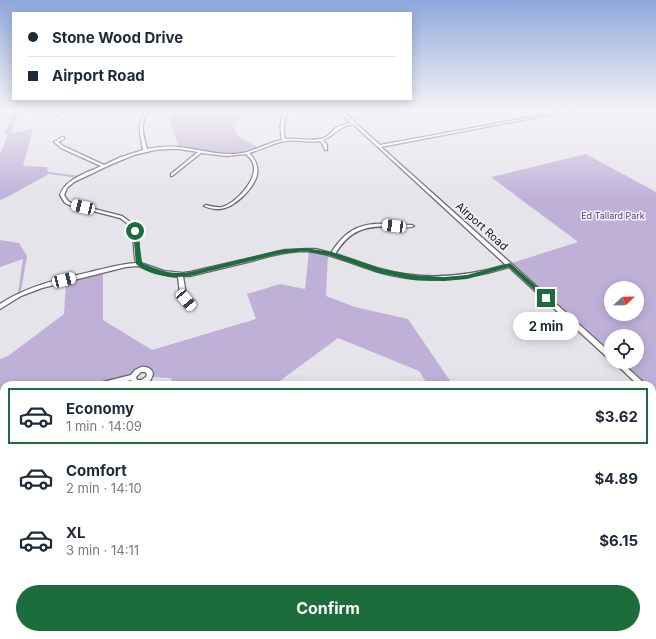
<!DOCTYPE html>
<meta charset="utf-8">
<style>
:root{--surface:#fff;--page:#f2f2f3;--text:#1f2937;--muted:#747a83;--line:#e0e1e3;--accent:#1c6c3c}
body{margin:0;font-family:Inter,sans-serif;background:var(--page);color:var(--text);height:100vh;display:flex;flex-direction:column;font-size:15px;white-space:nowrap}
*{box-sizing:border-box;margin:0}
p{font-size:13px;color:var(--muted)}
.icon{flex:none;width:22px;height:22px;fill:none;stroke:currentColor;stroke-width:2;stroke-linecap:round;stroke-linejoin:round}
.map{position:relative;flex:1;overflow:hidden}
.details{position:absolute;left:0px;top:381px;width:656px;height:258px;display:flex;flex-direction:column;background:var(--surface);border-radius:12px 12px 0 0;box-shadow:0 2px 10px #0003}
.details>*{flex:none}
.top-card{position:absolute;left:12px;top:12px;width:400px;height:88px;border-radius:0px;box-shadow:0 2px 10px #0003;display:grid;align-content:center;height:88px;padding:0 16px;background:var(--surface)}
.needle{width:26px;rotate:68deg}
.tools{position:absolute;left:604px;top:281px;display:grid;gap:8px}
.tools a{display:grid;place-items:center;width:40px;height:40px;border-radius:50%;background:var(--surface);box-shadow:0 2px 10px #0003;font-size:20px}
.end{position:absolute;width:18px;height:18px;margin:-9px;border:5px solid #1c6c3c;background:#fff;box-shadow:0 0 0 2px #fff}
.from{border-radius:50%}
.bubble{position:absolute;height:28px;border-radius:14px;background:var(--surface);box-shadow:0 2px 10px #0003;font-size:13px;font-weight:700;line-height:28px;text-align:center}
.car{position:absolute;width:12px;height:24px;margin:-12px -6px;border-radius:5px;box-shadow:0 0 3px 1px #0007;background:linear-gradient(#fff 24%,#345 0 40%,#fff 0 76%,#345 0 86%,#fff 0)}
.top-card b{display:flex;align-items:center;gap:14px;height:38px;font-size:15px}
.top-card b+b{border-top:1px solid var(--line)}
.top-card i{width:10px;height:10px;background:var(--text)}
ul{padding:7px 0 0;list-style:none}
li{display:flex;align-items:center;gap:12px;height:56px;margin:0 8px 6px;padding:0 8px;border:2px solid transparent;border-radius:0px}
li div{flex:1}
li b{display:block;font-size:15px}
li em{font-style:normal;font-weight:700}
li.active{border-color:var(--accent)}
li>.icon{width:36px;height:36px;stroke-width:1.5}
.action{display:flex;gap:8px;margin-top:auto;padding:8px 16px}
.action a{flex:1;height:46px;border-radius:24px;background:var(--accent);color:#fff;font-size:16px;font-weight:700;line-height:46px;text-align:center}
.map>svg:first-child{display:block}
</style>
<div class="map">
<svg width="656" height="639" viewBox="0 0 656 639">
<rect width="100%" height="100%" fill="#e6e4eb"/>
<path fill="#bfb0d8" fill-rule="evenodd" d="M14,110H52L17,114L11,133L33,129L23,166L47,167L48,172L81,176L78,178L49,174L9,196L0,200V154L8,134H4Z
M171,110H252L231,124L238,136L259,148C232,157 206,152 179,147L170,121Z
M586,154L656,192V392L652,389V385H648L623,362H637V336H611V351L512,263L578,242L491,177ZM611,288H637V314H611Z
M0,240L19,243L27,256L21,291L18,293L23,259L0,267Z
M309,251L328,254L326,296L355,307L408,319L453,385H428L419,371L338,338L277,383L278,385H172L171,378L152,377L151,369L142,367L130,375L92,385H4V414L0,416V359L8,356L64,314L66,281L103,271V320L152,350L256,319L247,294L280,284L305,289Z
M656,581V639H564L570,635H652V584Z"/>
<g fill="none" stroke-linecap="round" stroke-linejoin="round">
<defs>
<path id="minor" d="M0,110H2L0,111Z
M62,110H65L58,115H56V113Z
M147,110H149C139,125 143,133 147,149C157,147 167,146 178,147C201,149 224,158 247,152L274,142L282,140C280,129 279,119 287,110H289C283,119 283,129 285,139C298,138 312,142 324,138C329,136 332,131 336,128C341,125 346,124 351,123L338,110H341L380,145L569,110H574L381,147L611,353V359H609L509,267C465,281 420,285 375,271C352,264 330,253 305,251C287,251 269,256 252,261C231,266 211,271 190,276H183L186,294L195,307L192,309L190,308L180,294L178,277L170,276L158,273L138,266L126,267L42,288L21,296L0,309V304C27,286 59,279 90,272C106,268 121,264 136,263C133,252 135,235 130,226C127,223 123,220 120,218L69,205L65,203L60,195C65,179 87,173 101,166L61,148L54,142L62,137H64V139L58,142L63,146L104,165L121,157L143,150C140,133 136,125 147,110ZM353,124L506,265C465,277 423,281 381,269C365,265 350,258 335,254C350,230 365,225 393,227C400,227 408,229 414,226L412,225C404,225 397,224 390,224C362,222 346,229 331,253L316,249H306L285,250L190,272L183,273L164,271L141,263C135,242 145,231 122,216L71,203L68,201L64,195L67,188L74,182L112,164L134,155L155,150L167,149H179L198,152L171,174V176H172L201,153L227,156L246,154C250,158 254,162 254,168C255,182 235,204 222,207C216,208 211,206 206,205L204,206C210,209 218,210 225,208C238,204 261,182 257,167C256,161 253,157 249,153C261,150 273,143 285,141C297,139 308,143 320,141L323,145L325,150H327V145L323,140L329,137L343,127Z
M614,362H621L644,383L645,385H638Z
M141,367C146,366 151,368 153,373C151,385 144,385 133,385L131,380L113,385H100L101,383L103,382L131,375L135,370ZM141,372H145L147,374L146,377L141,380H137L136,377Z
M652,391L656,393V400L652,398Z
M4,415V421L0,423V417Z
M656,573V582L652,584V575Z
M557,635H571L568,639H554Z"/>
</defs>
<use href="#minor" stroke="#67656b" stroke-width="2.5"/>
<use href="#minor" fill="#fff" fill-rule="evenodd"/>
</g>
<linearGradient id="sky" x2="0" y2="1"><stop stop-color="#8fa8dc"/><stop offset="0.55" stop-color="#f4f3f6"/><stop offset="1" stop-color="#f4f3f6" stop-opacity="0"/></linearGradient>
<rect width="656" height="199" fill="url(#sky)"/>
<path fill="#1c6c3c" d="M135,230L138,231L142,263C159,270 170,275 190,272L279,250L305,248L332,252L382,269L414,275L444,277L467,275L510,263L550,298L546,300L544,299L509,267L467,279L444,281L414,280L379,273L331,256L305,251L279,254L190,276C172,279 150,276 136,264L133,231Z"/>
<g text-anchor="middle" stroke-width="3" stroke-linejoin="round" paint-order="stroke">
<g font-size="9" fill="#573a7b" stroke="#f3f1f8">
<text x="613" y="219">Ed Tallard Park</text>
</g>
<g font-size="11" fill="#161518" stroke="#f3f1f8">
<text transform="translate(482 226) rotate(42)" y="4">Airport Road</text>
</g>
</g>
</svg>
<div class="tools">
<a><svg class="needle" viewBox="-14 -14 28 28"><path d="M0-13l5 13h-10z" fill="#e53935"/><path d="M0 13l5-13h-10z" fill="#747a83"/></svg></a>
<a><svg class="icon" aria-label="locate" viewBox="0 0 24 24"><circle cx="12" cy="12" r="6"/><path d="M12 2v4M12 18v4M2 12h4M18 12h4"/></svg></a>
</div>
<i class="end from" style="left:135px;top:231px"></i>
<i class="end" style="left:546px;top:298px"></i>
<div class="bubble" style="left:513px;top:312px;width:66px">2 min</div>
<i class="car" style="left:83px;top:207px;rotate:284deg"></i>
<i class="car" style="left:394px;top:226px;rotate:277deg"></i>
<i class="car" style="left:64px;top:280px;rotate:76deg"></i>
<i class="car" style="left:186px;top:300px;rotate:140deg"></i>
<div class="top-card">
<b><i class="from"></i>Stone Wood Drive</b>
<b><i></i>Airport Road</b>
</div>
<section class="details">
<ul>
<li class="active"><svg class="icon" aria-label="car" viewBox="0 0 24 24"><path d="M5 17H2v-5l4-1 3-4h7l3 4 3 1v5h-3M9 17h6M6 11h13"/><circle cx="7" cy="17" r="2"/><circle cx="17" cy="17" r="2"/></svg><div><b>Economy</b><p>1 min · 14:09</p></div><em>$3.62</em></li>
<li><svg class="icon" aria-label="car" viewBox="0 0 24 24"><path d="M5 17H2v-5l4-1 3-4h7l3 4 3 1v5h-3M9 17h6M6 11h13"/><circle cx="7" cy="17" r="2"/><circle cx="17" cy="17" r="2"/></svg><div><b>Comfort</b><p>2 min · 14:10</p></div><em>$4.89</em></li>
<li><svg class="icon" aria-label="car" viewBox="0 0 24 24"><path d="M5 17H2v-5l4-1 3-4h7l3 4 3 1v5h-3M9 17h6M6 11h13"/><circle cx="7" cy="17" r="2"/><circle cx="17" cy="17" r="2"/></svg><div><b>XL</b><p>3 min · 14:11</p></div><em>$6.15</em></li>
</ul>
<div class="action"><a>Confirm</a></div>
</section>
</div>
